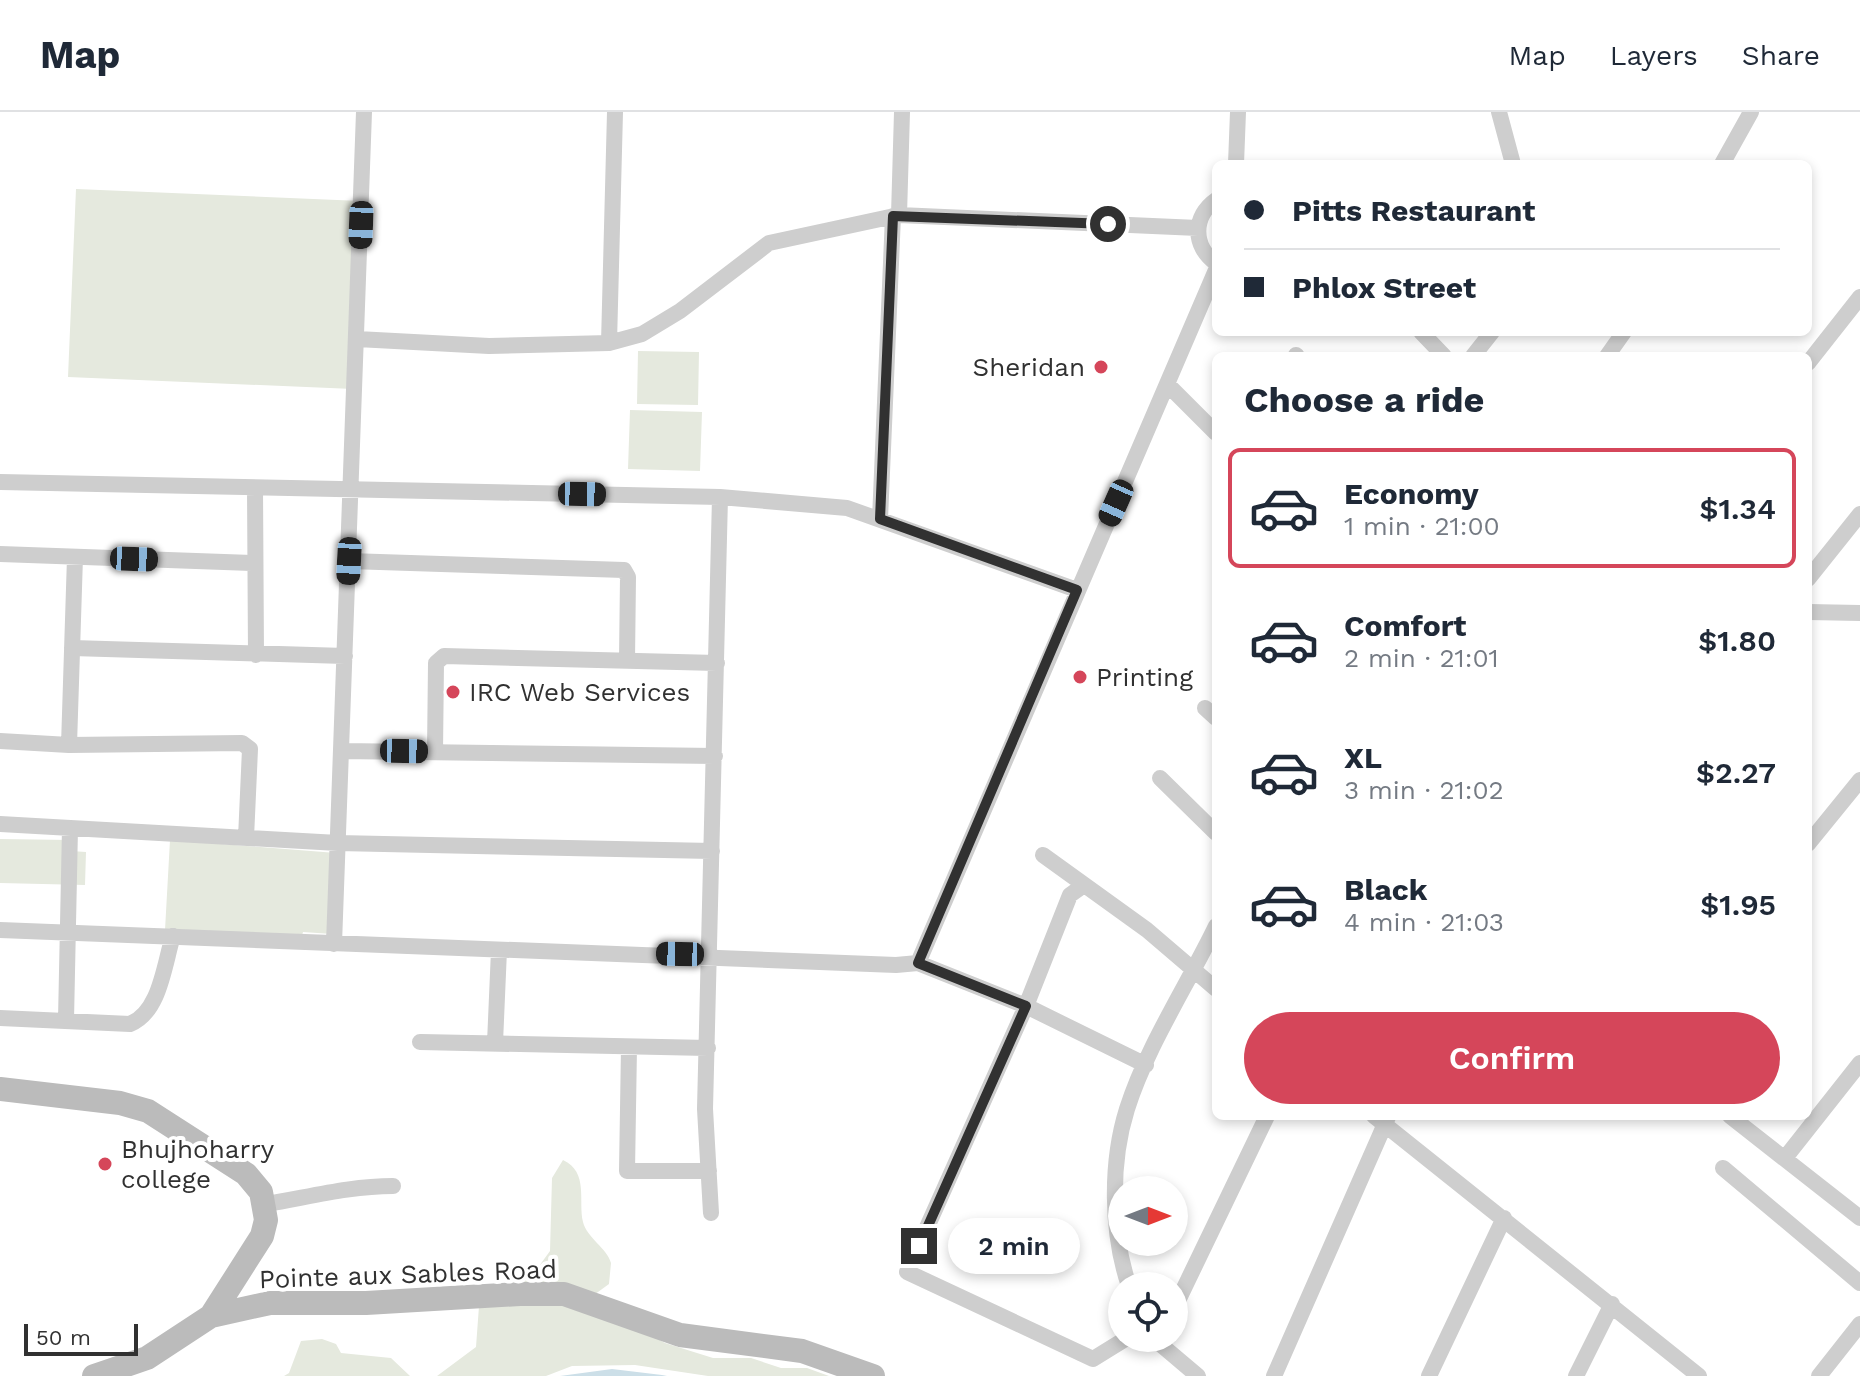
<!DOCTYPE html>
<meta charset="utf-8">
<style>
:root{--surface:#fff;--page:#f2f2f3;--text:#1f2937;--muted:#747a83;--line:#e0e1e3;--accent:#d5465a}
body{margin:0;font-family:"Work Sans",sans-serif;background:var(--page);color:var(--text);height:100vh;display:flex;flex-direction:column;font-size:30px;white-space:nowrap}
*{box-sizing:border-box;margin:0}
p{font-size:26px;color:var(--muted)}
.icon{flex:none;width:44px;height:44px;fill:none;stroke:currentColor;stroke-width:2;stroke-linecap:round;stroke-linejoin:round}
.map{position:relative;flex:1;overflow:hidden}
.sheet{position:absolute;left:1212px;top:240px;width:600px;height:768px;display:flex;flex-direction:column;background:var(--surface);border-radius:12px;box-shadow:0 4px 12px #0003}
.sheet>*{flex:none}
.guide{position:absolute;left:1212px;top:48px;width:600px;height:176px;border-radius:12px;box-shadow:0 4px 12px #0003;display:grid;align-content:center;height:176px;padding:0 32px;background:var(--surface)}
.needle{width:52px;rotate:90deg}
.buttons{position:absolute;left:1108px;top:1064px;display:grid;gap:16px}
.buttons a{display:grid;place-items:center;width:80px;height:80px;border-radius:50%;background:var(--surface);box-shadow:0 4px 12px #0003;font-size:40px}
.scale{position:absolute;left:24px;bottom:20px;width:114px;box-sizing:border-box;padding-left:8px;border:4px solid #313131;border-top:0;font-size:22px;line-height:28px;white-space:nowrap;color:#313131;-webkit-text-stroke:6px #fff;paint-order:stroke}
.end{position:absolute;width:36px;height:36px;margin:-18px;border:10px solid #313131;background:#fff;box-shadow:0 0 0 4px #fff}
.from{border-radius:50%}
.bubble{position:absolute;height:56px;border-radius:28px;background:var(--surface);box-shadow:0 4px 12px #0003;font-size:26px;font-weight:600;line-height:56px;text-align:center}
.car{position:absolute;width:24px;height:48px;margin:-24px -12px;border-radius:10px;box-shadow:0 0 6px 2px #0007;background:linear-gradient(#222 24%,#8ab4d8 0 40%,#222 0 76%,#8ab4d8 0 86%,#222 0)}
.guide b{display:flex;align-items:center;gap:28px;height:76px;font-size:30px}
.guide b+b{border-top:2px solid var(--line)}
.guide i{width:20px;height:20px;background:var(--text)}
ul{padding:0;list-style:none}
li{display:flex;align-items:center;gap:24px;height:120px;margin:0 16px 12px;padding:0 16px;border:4px solid transparent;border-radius:12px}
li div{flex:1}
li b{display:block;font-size:30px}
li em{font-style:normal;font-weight:600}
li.on{border-color:var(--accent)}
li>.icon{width:72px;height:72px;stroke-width:1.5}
h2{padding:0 32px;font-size:36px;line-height:96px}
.primary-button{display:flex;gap:16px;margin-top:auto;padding:16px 32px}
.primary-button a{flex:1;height:92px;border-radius:48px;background:var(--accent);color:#fff;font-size:32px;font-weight:600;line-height:92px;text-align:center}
header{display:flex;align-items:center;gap:48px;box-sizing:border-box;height:112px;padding:0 40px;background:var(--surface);border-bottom:2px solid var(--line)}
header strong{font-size:38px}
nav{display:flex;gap:44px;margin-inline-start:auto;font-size:28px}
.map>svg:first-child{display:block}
</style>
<header>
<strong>Map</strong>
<nav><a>Map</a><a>Layers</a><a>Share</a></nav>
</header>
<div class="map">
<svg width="1860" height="1264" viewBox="0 0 1860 1264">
<rect width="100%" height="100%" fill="#fff"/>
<path fill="#e5e9de" d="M76,77L361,89L353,277L68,265Z
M638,239L699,240L698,293L637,292Z
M630,298L702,300L700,359L628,357Z
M0,727L71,728V739L86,740L85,773L0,771Z
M170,728L336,741L332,822L303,820L301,827L165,818Z
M563,1048C589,1060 578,1089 583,1110C587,1126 607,1136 611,1151L609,1172L587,1188L665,1231L713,1246H751L781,1256H807L829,1264H708L635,1253L572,1254L546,1264H437L476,1235L479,1194L515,1169L534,1161L550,1139L552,1066Z
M322,1227L336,1232L341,1241L391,1246L410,1264H284L289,1261L301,1229Z"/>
<path fill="#ccdfe8" d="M612,1257L662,1263L667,1264H560Z"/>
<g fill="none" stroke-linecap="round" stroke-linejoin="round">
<path stroke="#cecece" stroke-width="16" d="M1499,0L1513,52
M1236,52L1238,0
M1722,52L1751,0
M1216,88C1193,104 1192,134 1216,151
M899,103L902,0
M1421,220L1444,244
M357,227L489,234L609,231L642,222L680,199L769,131L899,103L1198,116
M609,231L615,0
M1296,243L1297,244
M1473,244L1492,220
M1607,244L1624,220
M1808,251L1860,185
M1169,274L1216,321
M0,370L720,385L847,396L1077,478
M255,376L256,543
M880,407L893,104
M0,442L252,451
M349,449L624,458L628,465L627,548
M1808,467L1860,402
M1808,500L1860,501
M72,536L345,544
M1205,596L1216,606
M0,629L69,633L242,631L250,637L246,726
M69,633L75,445
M342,639L715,644
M435,640L436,551L444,544L717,551
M1160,666L1216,721
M0,712L338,731L712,739
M1808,732L1860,668
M1043,743L1147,818L1216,877
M1084,773L1070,783L1026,894L907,1160L1093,1247L1127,1226
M0,818L896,853L918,851L1026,894L1146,953
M334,832L364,0
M918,851L1216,158
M0,906L130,912C160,900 164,853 173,824
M66,908L70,716
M420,930L708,936
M495,931L499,838
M629,935L627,1059H709
M1374,1004L1699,1264
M1730,1004L1860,1106
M1785,1046L1860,951
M1723,1056L1860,1171
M266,1092C309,1085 350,1074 393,1074
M711,1101L705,997L720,385
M1129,1174C1111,1121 1110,1051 1127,997C1147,934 1187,874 1216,814
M1174,1197L1267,1004
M1153,1226L1198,1264
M1274,1264L1388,1005
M1429,1264L1504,1106
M1576,1264L1612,1192
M1819,1264L1860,1212"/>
<path stroke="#bbb" stroke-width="24" d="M0,977L120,991L148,999L246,1062L261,1080L266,1108L262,1124L211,1204
M94,1264L147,1246L211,1204L270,1191H366L520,1182H564L680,1223L802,1239L873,1264"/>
</g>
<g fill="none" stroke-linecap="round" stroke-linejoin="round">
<path stroke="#313131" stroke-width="10" d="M919,1134L1026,894L918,851L1077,478L880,407L893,104L1108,112"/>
</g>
<g fill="#d5465a" stroke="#fff" stroke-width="3">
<circle cx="1101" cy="255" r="8"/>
<circle cx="1080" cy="565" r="8"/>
<circle cx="453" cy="580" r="8"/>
<circle cx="105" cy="1052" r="8"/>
</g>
<g text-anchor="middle" stroke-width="8" stroke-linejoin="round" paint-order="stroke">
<g font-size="26" fill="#313131" stroke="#fff" text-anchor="start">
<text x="1085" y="264" text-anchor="end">Sheridan</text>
<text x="1096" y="574">Printing</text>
<text x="469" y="589">IRC Web Services</text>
<text x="121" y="1046">Bhujhoharry<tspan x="121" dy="30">college</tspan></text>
</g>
<g font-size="26" fill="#313131" stroke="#fff">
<text transform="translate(408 1162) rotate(-2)" y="9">Pointe aux Sables Road</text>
</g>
</g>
</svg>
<div class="buttons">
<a><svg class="needle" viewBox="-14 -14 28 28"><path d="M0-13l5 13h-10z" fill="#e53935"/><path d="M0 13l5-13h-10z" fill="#747a83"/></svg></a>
<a><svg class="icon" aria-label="locate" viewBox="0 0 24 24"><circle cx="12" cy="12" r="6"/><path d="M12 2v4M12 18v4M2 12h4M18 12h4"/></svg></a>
</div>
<div class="scale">50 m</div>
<i class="end from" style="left:1108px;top:112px"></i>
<i class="end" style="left:919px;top:1134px"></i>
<div class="bubble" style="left:948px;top:1106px;width:132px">2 min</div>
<i class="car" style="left:361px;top:113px;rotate:182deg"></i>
<i class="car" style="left:582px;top:382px;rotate:91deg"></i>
<i class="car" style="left:1116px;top:391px;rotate:204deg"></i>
<i class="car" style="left:134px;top:447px;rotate:92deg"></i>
<i class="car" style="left:349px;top:449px;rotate:183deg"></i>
<i class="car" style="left:404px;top:639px;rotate:91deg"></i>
<i class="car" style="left:680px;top:842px;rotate:271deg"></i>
<div class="guide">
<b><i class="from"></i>Pitts Restaurant</b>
<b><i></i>Phlox Street</b>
</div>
<section class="sheet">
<h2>Choose a ride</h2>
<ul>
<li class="on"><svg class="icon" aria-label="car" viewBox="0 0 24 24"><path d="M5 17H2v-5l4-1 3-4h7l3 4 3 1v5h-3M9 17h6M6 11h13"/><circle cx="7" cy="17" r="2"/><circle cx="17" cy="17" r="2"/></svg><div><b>Economy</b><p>1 min · 21:00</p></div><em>$1.34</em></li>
<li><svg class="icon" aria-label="car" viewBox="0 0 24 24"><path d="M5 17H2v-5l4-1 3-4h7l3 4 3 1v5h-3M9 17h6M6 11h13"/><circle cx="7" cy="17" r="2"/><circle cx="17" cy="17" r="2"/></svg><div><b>Comfort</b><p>2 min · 21:01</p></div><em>$1.80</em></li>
<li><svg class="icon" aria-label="car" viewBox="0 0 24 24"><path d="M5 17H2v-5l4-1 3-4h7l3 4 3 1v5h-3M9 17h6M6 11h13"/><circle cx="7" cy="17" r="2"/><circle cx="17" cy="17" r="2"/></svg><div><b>XL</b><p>3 min · 21:02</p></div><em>$2.27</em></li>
<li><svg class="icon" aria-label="car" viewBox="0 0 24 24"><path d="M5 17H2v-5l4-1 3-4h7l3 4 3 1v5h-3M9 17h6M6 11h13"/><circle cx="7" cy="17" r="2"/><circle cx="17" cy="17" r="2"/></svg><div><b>Black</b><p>4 min · 21:03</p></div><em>$1.95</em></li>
</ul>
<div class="primary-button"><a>Confirm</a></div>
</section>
</div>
